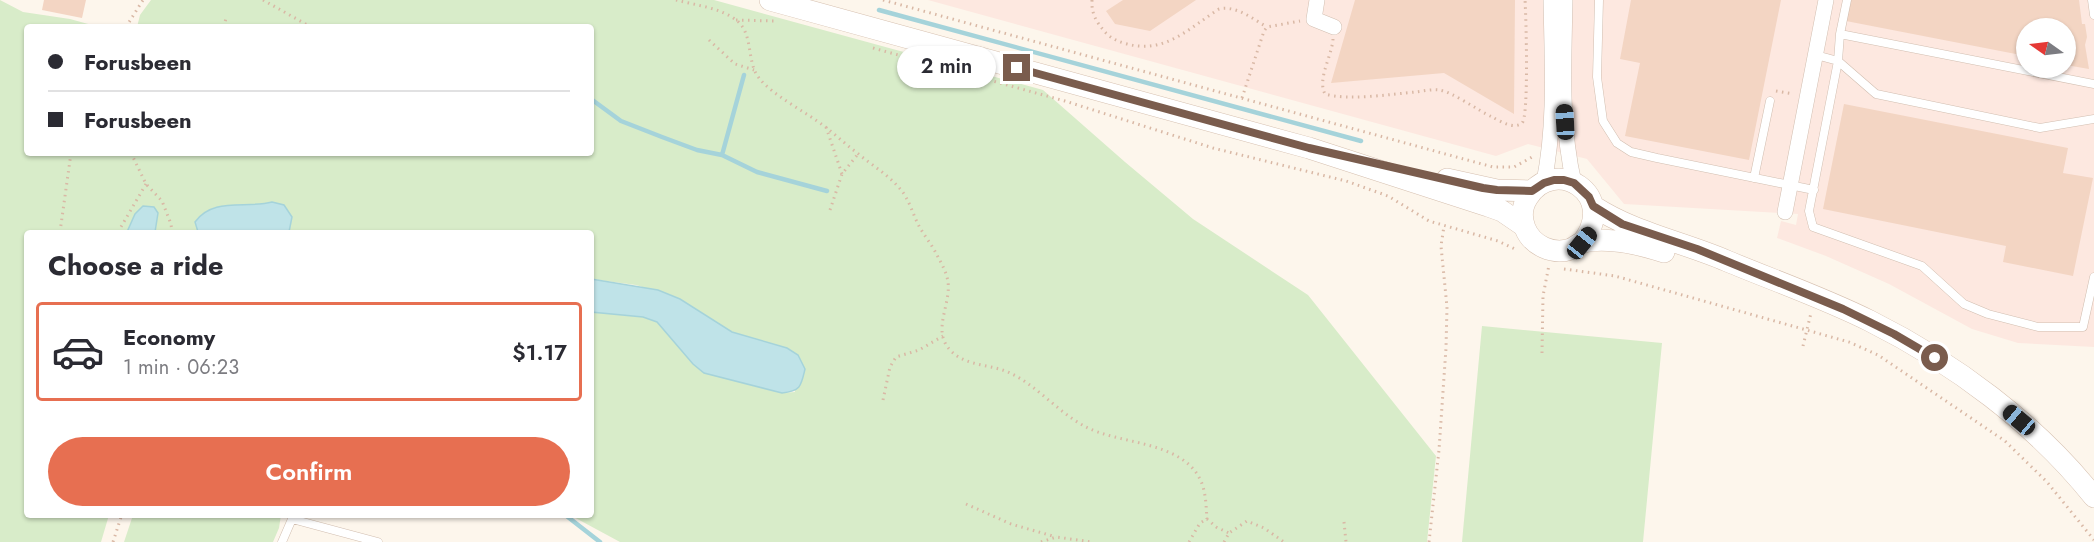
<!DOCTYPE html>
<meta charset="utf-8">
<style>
:root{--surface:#fff;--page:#f2f2f3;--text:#2b2b33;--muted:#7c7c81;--line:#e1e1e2;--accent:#e76f51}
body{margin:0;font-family:Jost,sans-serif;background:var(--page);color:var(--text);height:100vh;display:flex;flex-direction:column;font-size:22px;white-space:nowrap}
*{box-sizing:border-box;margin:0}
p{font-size:20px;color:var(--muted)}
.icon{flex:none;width:33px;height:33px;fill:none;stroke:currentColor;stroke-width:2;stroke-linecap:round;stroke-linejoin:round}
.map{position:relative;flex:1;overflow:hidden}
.panel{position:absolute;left:24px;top:230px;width:570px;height:288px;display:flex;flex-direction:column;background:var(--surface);border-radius:6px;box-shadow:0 2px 4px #0004}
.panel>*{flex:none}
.top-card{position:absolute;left:24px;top:24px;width:570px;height:132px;border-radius:6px;box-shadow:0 2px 4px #0004;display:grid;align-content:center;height:132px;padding:0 24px;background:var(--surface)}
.needle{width:39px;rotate:284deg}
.tools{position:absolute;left:2016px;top:18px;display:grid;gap:12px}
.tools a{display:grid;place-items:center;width:60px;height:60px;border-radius:50%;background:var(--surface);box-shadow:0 2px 4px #0004;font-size:30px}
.end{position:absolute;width:27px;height:27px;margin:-14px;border:8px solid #7a5c4d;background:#fff;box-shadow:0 0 0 3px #fff}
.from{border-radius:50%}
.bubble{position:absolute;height:42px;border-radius:21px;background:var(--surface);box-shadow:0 2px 4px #0004;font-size:20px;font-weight:600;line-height:42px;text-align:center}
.car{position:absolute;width:18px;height:36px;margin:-18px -9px;border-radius:8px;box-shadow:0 0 4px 2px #0007;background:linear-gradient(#222 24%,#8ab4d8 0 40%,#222 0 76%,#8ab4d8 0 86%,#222 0)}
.top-card b{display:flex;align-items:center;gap:21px;height:57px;font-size:22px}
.top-card b+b{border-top:2px solid var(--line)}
.top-card i{width:15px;height:15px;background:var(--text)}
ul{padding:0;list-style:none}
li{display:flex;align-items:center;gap:18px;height:99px;margin:0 12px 9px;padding:0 12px;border:3px solid transparent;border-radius:6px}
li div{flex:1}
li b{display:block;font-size:22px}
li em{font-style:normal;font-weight:600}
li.on{border-color:var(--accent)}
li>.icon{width:54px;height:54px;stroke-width:1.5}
h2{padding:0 24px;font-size:27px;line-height:72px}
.button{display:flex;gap:12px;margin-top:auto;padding:12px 24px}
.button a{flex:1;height:69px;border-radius:36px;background:var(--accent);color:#fff;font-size:24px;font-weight:600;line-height:69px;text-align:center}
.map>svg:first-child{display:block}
</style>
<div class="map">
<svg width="2094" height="542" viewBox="0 0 2094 542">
<rect width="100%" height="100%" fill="#fdf6ec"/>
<path fill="#fde8e0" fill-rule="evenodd" d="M928,0H2094V347L2018,343L1972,329L1889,284L1826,256L1777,238L1781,221L1796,225L1798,214L1624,204L1587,159L1528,144L1496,156ZM2026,28H2066V68H2026Z"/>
<path fill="#d8ecc9" d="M0,0L23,12L70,19L99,27H27V153H591V27H137L140,15L151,0H714L1043,90L1125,162L1193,219L1308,295L1436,456L1427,542H620L570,515L591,514V312L643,317L657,322L693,364L704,373L782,393L795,392L787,348L732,332L680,299L636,285L591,279V232H289L292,217L272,202C245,209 213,197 195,222L198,232H155L158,213L135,214L127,232H27V514L109,515L101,542H0Z
M1482,326L1662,343L1643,542H1462Z
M133,515V514L281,515L279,528L273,542H124Z"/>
<path fill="#bfe3e8" stroke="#a5d3da" stroke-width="1.5" d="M272,202L284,205L292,217L289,232H198L195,222C213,197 245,209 272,202Z
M143,206L154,207L158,213L155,232H127L135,214Z
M591,279L658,290L680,299L732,332L787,348L798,355L805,369C801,386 801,391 782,393L704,373L693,364L657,322L643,317L591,312Z"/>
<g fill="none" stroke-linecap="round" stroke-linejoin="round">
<path stroke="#a5d3da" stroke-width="4.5" d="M879,10L1361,141
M591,99L621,121L662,137L697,150L722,155L757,172L827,191
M722,155L744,75
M564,514L600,542"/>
</g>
<path fill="#f3d5c3" d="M44,0H86L82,18L42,10Z
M1123,0H1196L1150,31L1115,24L1106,11Z
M1355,0H1515L1514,114L1444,73L1331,83Z
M1631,0H1781L1749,160L1625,136L1640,63L1620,59Z
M1850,0H2079L2082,24H2085L2087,37L2085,45L2089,69L2066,65V28H2026V56L1846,21Z
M1844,104L2068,148L2063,173L2093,178L2073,276L2003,262L2006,246L1823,209Z"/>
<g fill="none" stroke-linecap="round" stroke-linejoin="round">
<defs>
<path id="service" d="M1599,0L1597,77L1603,121L1617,143L1631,152L1657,158L1814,190
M1847,0L1840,34L1838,61L1809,211L1813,227L1922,266L1964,304L1988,314L2038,327H2083L2094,277
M2092,0L2094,15
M1840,34L2094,84
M1816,55L1838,61L1876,94L2040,128L2094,119
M1754,178L1770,101
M282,542L292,519L378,542"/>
<path id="minor" d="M1317,0L1314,19L1334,27
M1565,0C1564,61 1560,123 1574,183
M1544,182C1556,122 1552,61 1551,0
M1785,212L1826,0"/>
<path id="secondary" d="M770,0L1309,148L1488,206L1502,211L1524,226
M1447,179L1497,190L1532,191
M1593,206C1634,233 1683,242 1727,261C1775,281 1824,298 1870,321C1954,363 2035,423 2094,497
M1582,243C1620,194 1554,155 1528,197C1522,206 1521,218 1525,228C1532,246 1553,255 1571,249C1575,247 1578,244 1583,242C1593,240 1605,240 1615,241C1632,242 1648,247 1664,252"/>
</defs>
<use href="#service" stroke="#d1beb0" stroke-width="9"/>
<use href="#minor" stroke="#d1beb0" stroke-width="16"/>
<use href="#secondary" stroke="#d6c0b0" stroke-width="22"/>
<path stroke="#d9b8a5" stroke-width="3" stroke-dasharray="1.5 4.5" stroke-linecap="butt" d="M263,0L311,27
M676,0C695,5 721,8 736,20C754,33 746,62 759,78C772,95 806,112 824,126C835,134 845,144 856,152C871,165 888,174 901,190C909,199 913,215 919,226C925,237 933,246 938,257C942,264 947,274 948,282C951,306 931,331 951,351C967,367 992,364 1010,373C1036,385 1057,411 1084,426C1119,445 1180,440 1200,479C1206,491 1206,506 1207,519
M883,0L1493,167H1514L1534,156
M1092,0C1091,14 1097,23 1106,33C1112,39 1119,42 1127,44C1165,54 1188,29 1219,9C1236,5 1253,19 1267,27
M736,20L774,21
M126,27L143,0
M224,27L226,18
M1333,39C1332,56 1317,79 1325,94C1348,101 1392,94 1416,92C1424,91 1432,89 1439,90C1451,91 1479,111 1492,117C1500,121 1514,130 1522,123C1529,118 1526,15 1525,0
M709,40L735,64L754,70
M873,48L1065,101L1213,148L1346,181L1388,196L1429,221L1498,241L1517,250
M1776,91L1793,94
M1242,98L1264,31L1267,27L1300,21
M826,127L842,174
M131,153L146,184L162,201L171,224L172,232
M830,210L842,174L858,154
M60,232L71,153
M118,232L146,184
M1564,269L1615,276L1849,342L1878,355L2005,441L2047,482L2094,540
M1803,346L1811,313
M1542,353L1543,296L1549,265
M883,400L890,367L896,357L919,350L943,336
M966,504L1011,524L1056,537
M1344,522L1346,542
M113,542L122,514
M1041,542L1056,537L1092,542
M1189,542L1200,523L1207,519L1216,527L1229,533
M1224,542L1229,533L1247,521L1264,528L1284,542
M1429,542L1439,450L1446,348L1447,307L1441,246L1444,226"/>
<use href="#service" stroke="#fff" stroke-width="8"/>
<use href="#minor" stroke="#fff" stroke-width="15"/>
<use href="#secondary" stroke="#fff" stroke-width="21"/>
</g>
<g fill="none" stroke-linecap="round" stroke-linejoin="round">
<path stroke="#7a5c4d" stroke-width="8" d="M1017,68L1309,148L1483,188L1497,190L1532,191L1544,183L1554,180H1564L1574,183L1589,197L1593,206L1622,224L1697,249L1843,309L1894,334L1935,358"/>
</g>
</svg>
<div class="tools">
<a><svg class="needle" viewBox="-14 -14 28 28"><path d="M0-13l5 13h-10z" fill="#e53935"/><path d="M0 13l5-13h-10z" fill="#7c7c81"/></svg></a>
</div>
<i class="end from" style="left:1935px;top:358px"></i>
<i class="end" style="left:1017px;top:68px"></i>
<div class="bubble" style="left:897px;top:46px;width:99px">2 min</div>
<i class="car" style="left:1565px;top:122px;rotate:357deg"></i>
<i class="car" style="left:1582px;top:243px;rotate:39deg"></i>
<i class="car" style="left:2019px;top:420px;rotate:310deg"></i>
<div class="top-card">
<b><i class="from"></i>Forusbeen</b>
<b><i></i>Forusbeen</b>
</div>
<section class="panel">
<h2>Choose a ride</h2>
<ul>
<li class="on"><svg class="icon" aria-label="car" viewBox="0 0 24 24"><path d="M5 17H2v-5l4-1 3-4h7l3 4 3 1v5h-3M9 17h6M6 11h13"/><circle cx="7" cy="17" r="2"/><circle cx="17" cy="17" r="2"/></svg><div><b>Economy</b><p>1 min · 06:23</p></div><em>$1.17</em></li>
</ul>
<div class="button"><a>Confirm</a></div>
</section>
</div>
